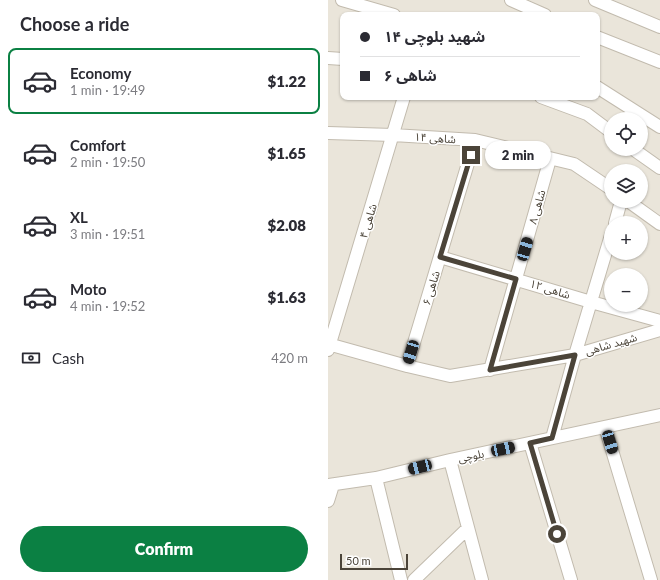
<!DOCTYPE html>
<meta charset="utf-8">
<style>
:root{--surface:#fff;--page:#f7f7f7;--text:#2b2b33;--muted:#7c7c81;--line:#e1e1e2;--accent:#0b8043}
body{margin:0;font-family:Lato,"Noto Sans Arabic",sans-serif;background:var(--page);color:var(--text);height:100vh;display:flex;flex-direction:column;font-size:15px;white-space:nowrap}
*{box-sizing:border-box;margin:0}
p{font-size:13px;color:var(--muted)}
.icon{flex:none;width:22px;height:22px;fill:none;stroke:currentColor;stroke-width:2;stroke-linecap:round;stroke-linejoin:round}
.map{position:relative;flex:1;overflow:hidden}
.sheet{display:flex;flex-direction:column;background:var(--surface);width:328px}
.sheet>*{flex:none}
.top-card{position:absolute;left:12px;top:12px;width:260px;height:88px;border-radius:8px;box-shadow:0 1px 3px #0004;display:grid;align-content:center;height:88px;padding:0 20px;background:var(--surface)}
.tools{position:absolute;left:276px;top:112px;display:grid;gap:8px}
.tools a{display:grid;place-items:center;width:44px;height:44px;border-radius:50%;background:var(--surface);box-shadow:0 1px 3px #0004;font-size:20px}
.scale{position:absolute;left:12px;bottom:10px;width:68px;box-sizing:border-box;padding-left:4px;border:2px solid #4b4439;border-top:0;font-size:11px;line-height:14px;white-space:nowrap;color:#4b4439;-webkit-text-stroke:3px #fff;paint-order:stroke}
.end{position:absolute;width:18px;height:18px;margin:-9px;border:5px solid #4b4439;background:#fff;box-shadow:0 0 0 2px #fff}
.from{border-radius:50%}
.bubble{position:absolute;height:28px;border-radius:14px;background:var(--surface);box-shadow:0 1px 3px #0004;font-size:13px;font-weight:800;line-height:28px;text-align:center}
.car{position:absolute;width:12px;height:24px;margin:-12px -6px;border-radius:5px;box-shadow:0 0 3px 1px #0007;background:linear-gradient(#222 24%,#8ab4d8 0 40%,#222 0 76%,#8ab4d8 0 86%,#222 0)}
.top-card b{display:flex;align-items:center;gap:14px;height:38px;font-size:15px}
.top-card b+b{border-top:1px solid var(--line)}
.top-card i{width:10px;height:10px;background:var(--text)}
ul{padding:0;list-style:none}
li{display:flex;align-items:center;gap:12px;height:66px;margin:0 8px 6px;padding:0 12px;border:2px solid transparent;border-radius:8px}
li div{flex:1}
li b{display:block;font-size:15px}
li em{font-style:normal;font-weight:800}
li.active{border-color:var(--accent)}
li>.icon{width:36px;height:36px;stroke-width:1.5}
h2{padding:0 20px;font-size:18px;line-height:48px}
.pay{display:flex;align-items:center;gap:10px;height:44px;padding:0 20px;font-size:15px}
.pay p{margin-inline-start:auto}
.action{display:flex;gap:8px;margin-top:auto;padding:8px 20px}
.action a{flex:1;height:46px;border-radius:24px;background:var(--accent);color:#fff;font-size:16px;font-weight:800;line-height:46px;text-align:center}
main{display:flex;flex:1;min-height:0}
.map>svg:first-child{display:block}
</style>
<main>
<section class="sheet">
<h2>Choose a ride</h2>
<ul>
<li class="active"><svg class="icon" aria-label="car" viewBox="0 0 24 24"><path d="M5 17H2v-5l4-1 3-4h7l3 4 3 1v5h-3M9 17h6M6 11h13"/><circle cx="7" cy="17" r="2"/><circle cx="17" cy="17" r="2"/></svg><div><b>Economy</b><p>1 min · 19:49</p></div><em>$1.22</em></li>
<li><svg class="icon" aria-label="car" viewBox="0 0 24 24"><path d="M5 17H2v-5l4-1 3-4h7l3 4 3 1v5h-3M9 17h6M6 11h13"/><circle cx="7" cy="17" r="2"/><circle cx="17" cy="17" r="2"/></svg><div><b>Comfort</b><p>2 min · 19:50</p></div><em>$1.65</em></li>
<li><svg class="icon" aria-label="car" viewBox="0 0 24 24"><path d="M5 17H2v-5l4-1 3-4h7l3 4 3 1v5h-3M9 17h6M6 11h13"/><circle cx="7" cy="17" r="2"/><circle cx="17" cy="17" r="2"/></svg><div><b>XL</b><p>3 min · 19:51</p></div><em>$2.08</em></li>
<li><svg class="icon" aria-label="car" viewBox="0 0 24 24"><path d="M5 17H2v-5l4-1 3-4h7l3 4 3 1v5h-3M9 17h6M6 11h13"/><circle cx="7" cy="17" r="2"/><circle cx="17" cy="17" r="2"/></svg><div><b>Moto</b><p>4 min · 19:52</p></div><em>$1.63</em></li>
</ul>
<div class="pay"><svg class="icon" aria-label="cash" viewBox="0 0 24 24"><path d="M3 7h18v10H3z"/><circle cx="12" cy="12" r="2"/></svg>Cash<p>420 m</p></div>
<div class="action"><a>Confirm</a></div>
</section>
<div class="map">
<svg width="332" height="580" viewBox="0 0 332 580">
<rect width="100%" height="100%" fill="#f6f3ec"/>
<path fill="#eae5da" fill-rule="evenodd" d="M0,0H332V580H0ZM15,15H269V97H15ZM283,119H313V149H283ZM283,171H313V201H283ZM283,223H313V253H283ZM283,275H313V305H283Z"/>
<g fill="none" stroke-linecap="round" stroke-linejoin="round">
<defs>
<path id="minor" d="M14,0L66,15
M183,0L217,15
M267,0L332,27
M269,37L332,62
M0,58L15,59
M269,87L332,127
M213,97L259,114L283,132
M0,133L65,135L147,140L246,164L283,189
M305,149L332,168
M300,201L332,224
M287,223L293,201
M112,257L263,302L332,321
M0,344L79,366L122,376L247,355L332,330
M0,350L76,97
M79,366L147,140
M162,370L222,159
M277,427L323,580
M224,438L247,355L283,235
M202,443L243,580
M122,460L154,580
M48,478L73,580
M0,485L48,478L122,460L332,415
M0,501L5,485
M86,580L140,528"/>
</defs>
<use href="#minor" stroke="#c2bbae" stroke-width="14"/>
<use href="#minor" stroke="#fff" stroke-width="12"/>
</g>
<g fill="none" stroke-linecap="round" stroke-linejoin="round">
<path stroke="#4b4439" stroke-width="5" d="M143,155L112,257L188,279L162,370L247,355L224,438L202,443L229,534"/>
</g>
<g text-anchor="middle" stroke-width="3" stroke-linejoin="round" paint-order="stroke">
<g font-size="11" fill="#4b4439" stroke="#fff">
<text transform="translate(107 138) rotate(4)" y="4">شاهی ۱۴</text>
<text transform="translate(209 207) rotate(-74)" y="4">شاهی ۸</text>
<text transform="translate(40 221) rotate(-73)" y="4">شاهی ۴</text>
<text transform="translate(103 288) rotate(-73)" y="4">شاهی ۶</text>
<text transform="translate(222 289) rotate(17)" y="4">شاهی ۱۲</text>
<text transform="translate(283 344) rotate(-16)" y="4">شهید شاهی</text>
<text transform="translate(143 456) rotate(-12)" y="4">بلوچی</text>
</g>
</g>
</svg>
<div class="tools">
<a><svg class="icon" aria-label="locate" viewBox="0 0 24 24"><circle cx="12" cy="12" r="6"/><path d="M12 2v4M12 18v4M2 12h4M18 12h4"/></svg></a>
<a><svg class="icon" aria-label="layers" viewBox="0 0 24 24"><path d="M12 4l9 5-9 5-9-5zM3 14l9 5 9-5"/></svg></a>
<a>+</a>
<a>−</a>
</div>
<div class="scale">50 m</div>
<i class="end from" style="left:229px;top:534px"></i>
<i class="end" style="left:143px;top:155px"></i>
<div class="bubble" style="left:157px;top:141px;width:66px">2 min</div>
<i class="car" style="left:197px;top:249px;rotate:16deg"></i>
<i class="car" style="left:83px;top:352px;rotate:197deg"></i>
<i class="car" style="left:282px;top:442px;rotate:163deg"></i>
<i class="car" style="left:175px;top:449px;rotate:78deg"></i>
<i class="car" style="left:92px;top:467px;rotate:256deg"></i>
<div class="top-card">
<b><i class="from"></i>شهید بلوچی ۱۴</b>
<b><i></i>شاهی ۶</b>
</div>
</div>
</main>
